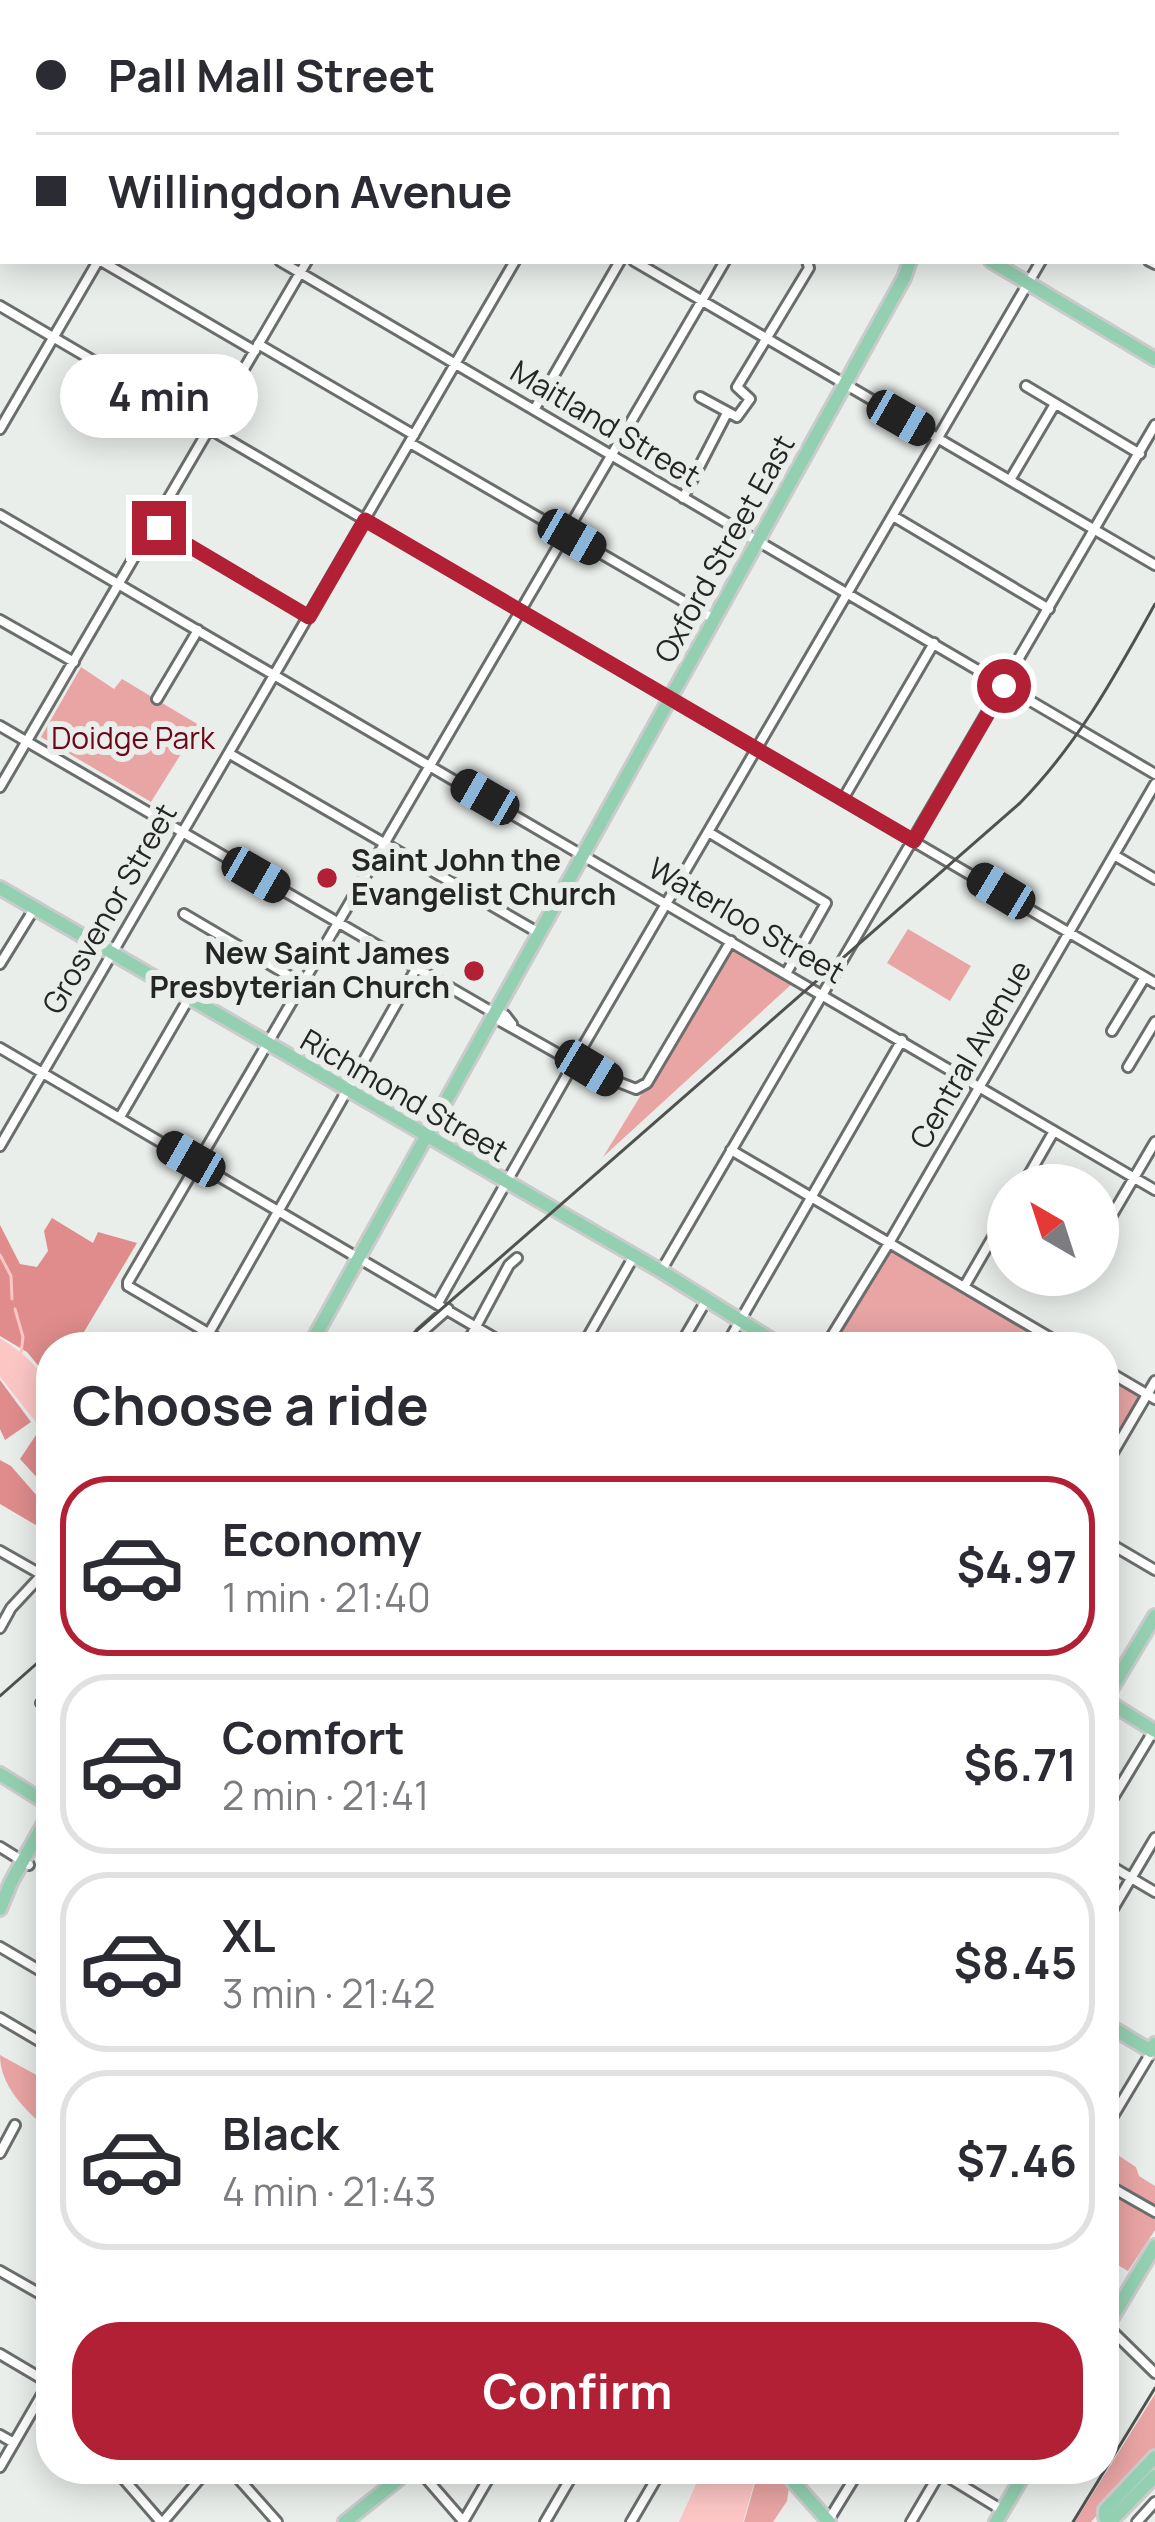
<!DOCTYPE html>
<meta charset="utf-8">
<style>
:root{--surface:#fff;--page:#f2f2f3;--text:#2b2b33;--muted:#7c7c81;--line:#e1e1e2;--accent:#b22035}
body{margin:0;font-family:Manrope,sans-serif;background:var(--page);color:var(--text);height:100vh;display:flex;flex-direction:column;font-size:45px;white-space:nowrap}
*{box-sizing:border-box;margin:0}
p{font-size:39px;color:var(--muted)}
.icon{flex:none;width:66px;height:66px;fill:none;stroke:currentColor;stroke-width:2;stroke-linecap:round;stroke-linejoin:round}
.map{position:relative;flex:1;overflow:hidden}
.details{position:absolute;left:36px;top:1332px;width:1083px;height:1152px;display:flex;flex-direction:column;background:var(--surface);border-radius:48px;box-shadow:0 6px 30px #0003}
.details>*{flex:none}
.banner{position:absolute;left:0px;top:0px;width:1155px;height:264px;box-shadow:0 6px 30px #0003;display:grid;align-content:center;height:264px;padding:0 36px;background:var(--surface)}
.needle{width:78px;rotate:321deg}
.fabs{position:absolute;left:987px;top:1164px;display:grid;gap:24px}
.fabs a{display:grid;place-items:center;width:132px;height:132px;border-radius:50%;background:var(--surface);box-shadow:0 6px 30px #0003;font-size:60px}
.end{position:absolute;width:54px;height:54px;margin:-27px;border:15px solid #b22035;background:#fff;box-shadow:0 0 0 6px #fff}
.from{border-radius:50%}
.bubble{position:absolute;height:84px;border-radius:42px;background:var(--surface);box-shadow:0 6px 30px #0003;font-size:39px;font-weight:700;line-height:84px;text-align:center}
.car{position:absolute;width:36px;height:72px;margin:-36px -18px;border-radius:15px;box-shadow:0 0 9px 3px #0007;background:linear-gradient(#222 24%,#8ab4d8 0 40%,#222 0 76%,#8ab4d8 0 86%,#222 0)}
.banner b{display:flex;align-items:center;gap:42px;height:114px;font-size:45px}
.banner b+b{border-top:3px solid var(--line)}
.banner i{width:30px;height:30px;background:var(--text)}
ul{padding:0;list-style:none}
li{display:flex;align-items:center;gap:36px;height:180px;margin:0 24px 18px;padding:0 12px;border:6px solid var(--line);border-radius:48px}
li div{flex:1}
li b{display:block;font-size:45px}
li em{font-style:normal;font-weight:700}
li.on{border-color:var(--accent)}
li>.icon{width:108px;height:108px;stroke-width:1.5}
h2{padding:0 36px;font-size:54px;line-height:144px}
.action{display:flex;gap:24px;margin-top:auto;padding:24px 36px}
.action a{flex:1;height:138px;border-radius:48px;background:var(--accent);color:#fff;font-size:48px;font-weight:700;line-height:138px;text-align:center}
.map>svg:first-child{display:block}
</style>
<div class="map">
<svg width="1155" height="2522" viewBox="0 0 1155 2522">
<rect width="100%" height="100%" fill="#eaeeeb"/>
<path fill="#e9a5a4" d="M81,667L114,689L122,679L199,725L151,802L41,737Z
M908,929L971,966L950,1001L887,963Z
M733,945L794,982L603,1157Z
M889,1251H897L1059,1347H833Z
M1104,1374L1141,1396L1104,1459Z
M0,2055L51,2083V2132C27,2112 0,2087 0,2055Z
M1113,2152L1136,2167L1139,2176L1155,2186V2207L1104,2177V2154Z
M1104,2189L1155,2219V2230L1128,2271L1104,2257Z
M1155,2394V2450L1091,2522H1075Z
M759,2469H771L789,2487L787,2501L773,2522H744Z"/>
<path fill="#e08c8c" d="M52,1218L93,1243L98,1232L137,1243L75,1347H51V1381L27,1352L0,1336V1225L20,1264L37,1267L48,1251L44,1231Z
M0,1380L31,1422L5,1440L0,1429Z
M38,1432L51,1450V1493L20,1459Z
M0,1460L11,1466L51,1512V1534L0,1504Z"/>
<path fill="#fcc6c5" d="M0,1338C17,1349 42,1366 45,1386L51,1388V1441L0,1377Z
M703,2469H758L743,2522H679Z"/>
<g fill="none" stroke-linecap="round" stroke-linejoin="round">
<path stroke="#fcc6c5" stroke-width="3" d="M0,1255L11,1276L12,1299
M15,1309L23,1337L21,1353"/>
<defs>
<path id="minor" d="M187,0L192,3
M384,0L390,3
M40,3L41,0
M248,3L250,0
M458,3L460,0
M665,3L667,0
M734,3L735,0
M862,3L864,0
M948,3L949,0
M0,13L3,14
M0,72L3,66
M0,98L3,100
M1152,166L1155,168
M0,251L3,246
M101,261L255,351
M280,261L1155,774
M634,261L1155,565
M1149,261L1155,264
M0,306L1155,983
M258,344L414,435
M1026,386L1140,454
M700,397L737,417L750,399L737,387L809,268L807,261
M534,410L620,261
M0,429L98,261
M410,443L714,619
M1010,480L1055,404
M683,498L727,413
M0,515L1155,1190
M893,516L1049,609
M154,525L309,617
M0,620L74,662
M157,699L198,630
M0,726L487,1009L505,1015L512,1024
M230,754L539,933
M0,787L307,261
M843,799L934,643
M710,833L826,903L787,972
M1114,855L1155,879
M184,914L303,984
M0,964L34,909
M495,1013L500,1021L585,1069L636,1089L647,1083L731,941
M1112,1031L1145,977
M0,1048L510,1347
M571,1056L582,1048L1041,261
M1128,1067L1155,1022
M120,1117L189,998
M0,1146L515,261
M731,1150L1066,1347
M1023,1185L1054,1131
M1098,1239L1155,1142
M661,1271L1155,425
M964,1287L1008,1211
M438,1303L575,1061
M209,1333L416,969
M232,1347L128,1286V1282L725,261
M413,1347L421,1333L448,1309
M465,1347L509,1265L517,1258
M582,1347L634,1256
M679,1347L707,1299
M725,1347L902,1040
M825,1347L889,1243L1155,784
M1104,1369L1155,1399
M1104,1468L1155,1381
M1104,1540L1155,1570
M0,1551L51,1580
M0,1628L11,1608L51,1565
M41,1703L51,1709
M1104,1813L1154,1730
M0,1847L29,1865
M1104,1862L1155,1892
M1104,1924L1155,1838
M0,1947L51,1977
M0,2018L51,2048
M1104,2131L1152,2051
M0,2153L15,2125
M1104,2183L1155,2212
M0,2271L51,2300
M1107,2326L1155,2373
M0,2354L49,2383
M0,2435L14,2443
M0,2467L51,2379
M115,2469L161,2522
M230,2469L277,2522
M418,2469L464,2522
M940,2472L1002,2510
M828,2521L860,2469
M163,2522L208,2469
M463,2522L494,2469
M545,2522L576,2469
M631,2522L662,2469
M911,2522L941,2471
M1137,2522L1155,2502"/>
<path id="major" d="M559,0L564,3
M1062,3L1064,0
M991,261L1155,359
M0,888L661,1271L783,1347
M309,1347L904,278L910,261
M1104,1699L1155,1731
M1104,1701L1155,1616
M0,1774L51,1806
M0,1909L11,1882L51,1811
M1104,2023L1151,2051L1155,2044
M1104,2331L1155,2246
M782,2469L829,2522
M1105,2517V2510L1155,2457
M345,2522L411,2469
M996,2522L1027,2469
M1110,2522L1155,2476"/>
</defs>
<use href="#minor" stroke="#6a6e6c" stroke-width="14"/>
<use href="#major" stroke="#cacbca" stroke-width="18"/>
<use href="#minor" stroke="#fff" stroke-width="8"/>
<use href="#major" stroke="#93d0b1" stroke-width="12"/>
<path stroke="#505250" stroke-width="3" d="M398,1347L1020,803C1078,744 1115,676 1155,604
M0,1696L51,1651
M1073,2522L1155,2388"/>
</g>
<g fill="none" stroke-linecap="round" stroke-linejoin="round">
<path stroke="#b22035" stroke-width="15" d="M159,528L309,617L365,520L914,841L1004,686"/>
</g>
<g fill="#b22035" stroke="#eaeeeb" stroke-width="4.5">
<circle cx="327" cy="878" r="12"/>
<circle cx="474" cy="971" r="12"/>
</g>
<g text-anchor="middle" stroke-width="12" stroke-linejoin="round" paint-order="stroke">
<g font-size="30" fill="#242524" stroke="#eaeeeb">
<text transform="translate(605 424) rotate(31)" y="10">Maitland Street</text>
<text transform="translate(725 549) rotate(-61)" y="10">Oxford Street East</text>
<text transform="translate(110 909) rotate(-60)" y="10">Grosvenor Street</text>
<text transform="translate(746 921) rotate(30)" y="10">Waterloo Street</text>
<text transform="translate(971 1055) rotate(-60)" y="10">Central Avenue</text>
<text transform="translate(404 1096) rotate(30)" y="10">Richmond Street</text>
</g>
<g font-size="30" fill="#6e0619" stroke="#eaeeeb">
<text x="133" y="749">Doidge Park</text>
</g>
<g font-size="30" font-weight="bold" fill="#242524" stroke="#eaeeeb" text-anchor="start">
<text x="351" y="871">Saint John the<tspan x="351" dy="34">Evangelist Church</tspan></text>
<text x="450" y="964" text-anchor="end">New Saint James<tspan x="450" dy="34">Presbyterian Church</tspan></text>
</g>
</g>
</svg>
<div class="fabs">
<a><svg class="needle" viewBox="-14 -14 28 28"><path d="M0-13l5 13h-10z" fill="#e53935"/><path d="M0 13l5-13h-10z" fill="#7c7c81"/></svg></a>
</div>
<i class="end from" style="left:1004px;top:686px"></i>
<i class="end" style="left:159px;top:528px"></i>
<div class="bubble" style="left:60px;top:354px;width:198px">4 min</div>
<i class="car" style="left:901px;top:418px;rotate:120deg"></i>
<i class="car" style="left:572px;top:537px;rotate:120deg"></i>
<i class="car" style="left:485px;top:797px;rotate:300deg"></i>
<i class="car" style="left:256px;top:875px;rotate:120deg"></i>
<i class="car" style="left:1001px;top:891px;rotate:301deg"></i>
<i class="car" style="left:589px;top:1068px;rotate:121deg"></i>
<i class="car" style="left:191px;top:1159px;rotate:300deg"></i>
<div class="banner">
<b><i class="from"></i>Pall Mall Street</b>
<b><i></i>Willingdon Avenue</b>
</div>
<section class="details">
<h2>Choose a ride</h2>
<ul>
<li class="on"><svg class="icon" aria-label="car" viewBox="0 0 24 24"><path d="M5 17H2v-5l4-1 3-4h7l3 4 3 1v5h-3M9 17h6M6 11h13"/><circle cx="7" cy="17" r="2"/><circle cx="17" cy="17" r="2"/></svg><div><b>Economy</b><p>1 min · 21:40</p></div><em>$4.97</em></li>
<li><svg class="icon" aria-label="car" viewBox="0 0 24 24"><path d="M5 17H2v-5l4-1 3-4h7l3 4 3 1v5h-3M9 17h6M6 11h13"/><circle cx="7" cy="17" r="2"/><circle cx="17" cy="17" r="2"/></svg><div><b>Comfort</b><p>2 min · 21:41</p></div><em>$6.71</em></li>
<li><svg class="icon" aria-label="car" viewBox="0 0 24 24"><path d="M5 17H2v-5l4-1 3-4h7l3 4 3 1v5h-3M9 17h6M6 11h13"/><circle cx="7" cy="17" r="2"/><circle cx="17" cy="17" r="2"/></svg><div><b>XL</b><p>3 min · 21:42</p></div><em>$8.45</em></li>
<li><svg class="icon" aria-label="car" viewBox="0 0 24 24"><path d="M5 17H2v-5l4-1 3-4h7l3 4 3 1v5h-3M9 17h6M6 11h13"/><circle cx="7" cy="17" r="2"/><circle cx="17" cy="17" r="2"/></svg><div><b>Black</b><p>4 min · 21:43</p></div><em>$7.46</em></li>
</ul>
<div class="action"><a>Confirm</a></div>
</section>
</div>
